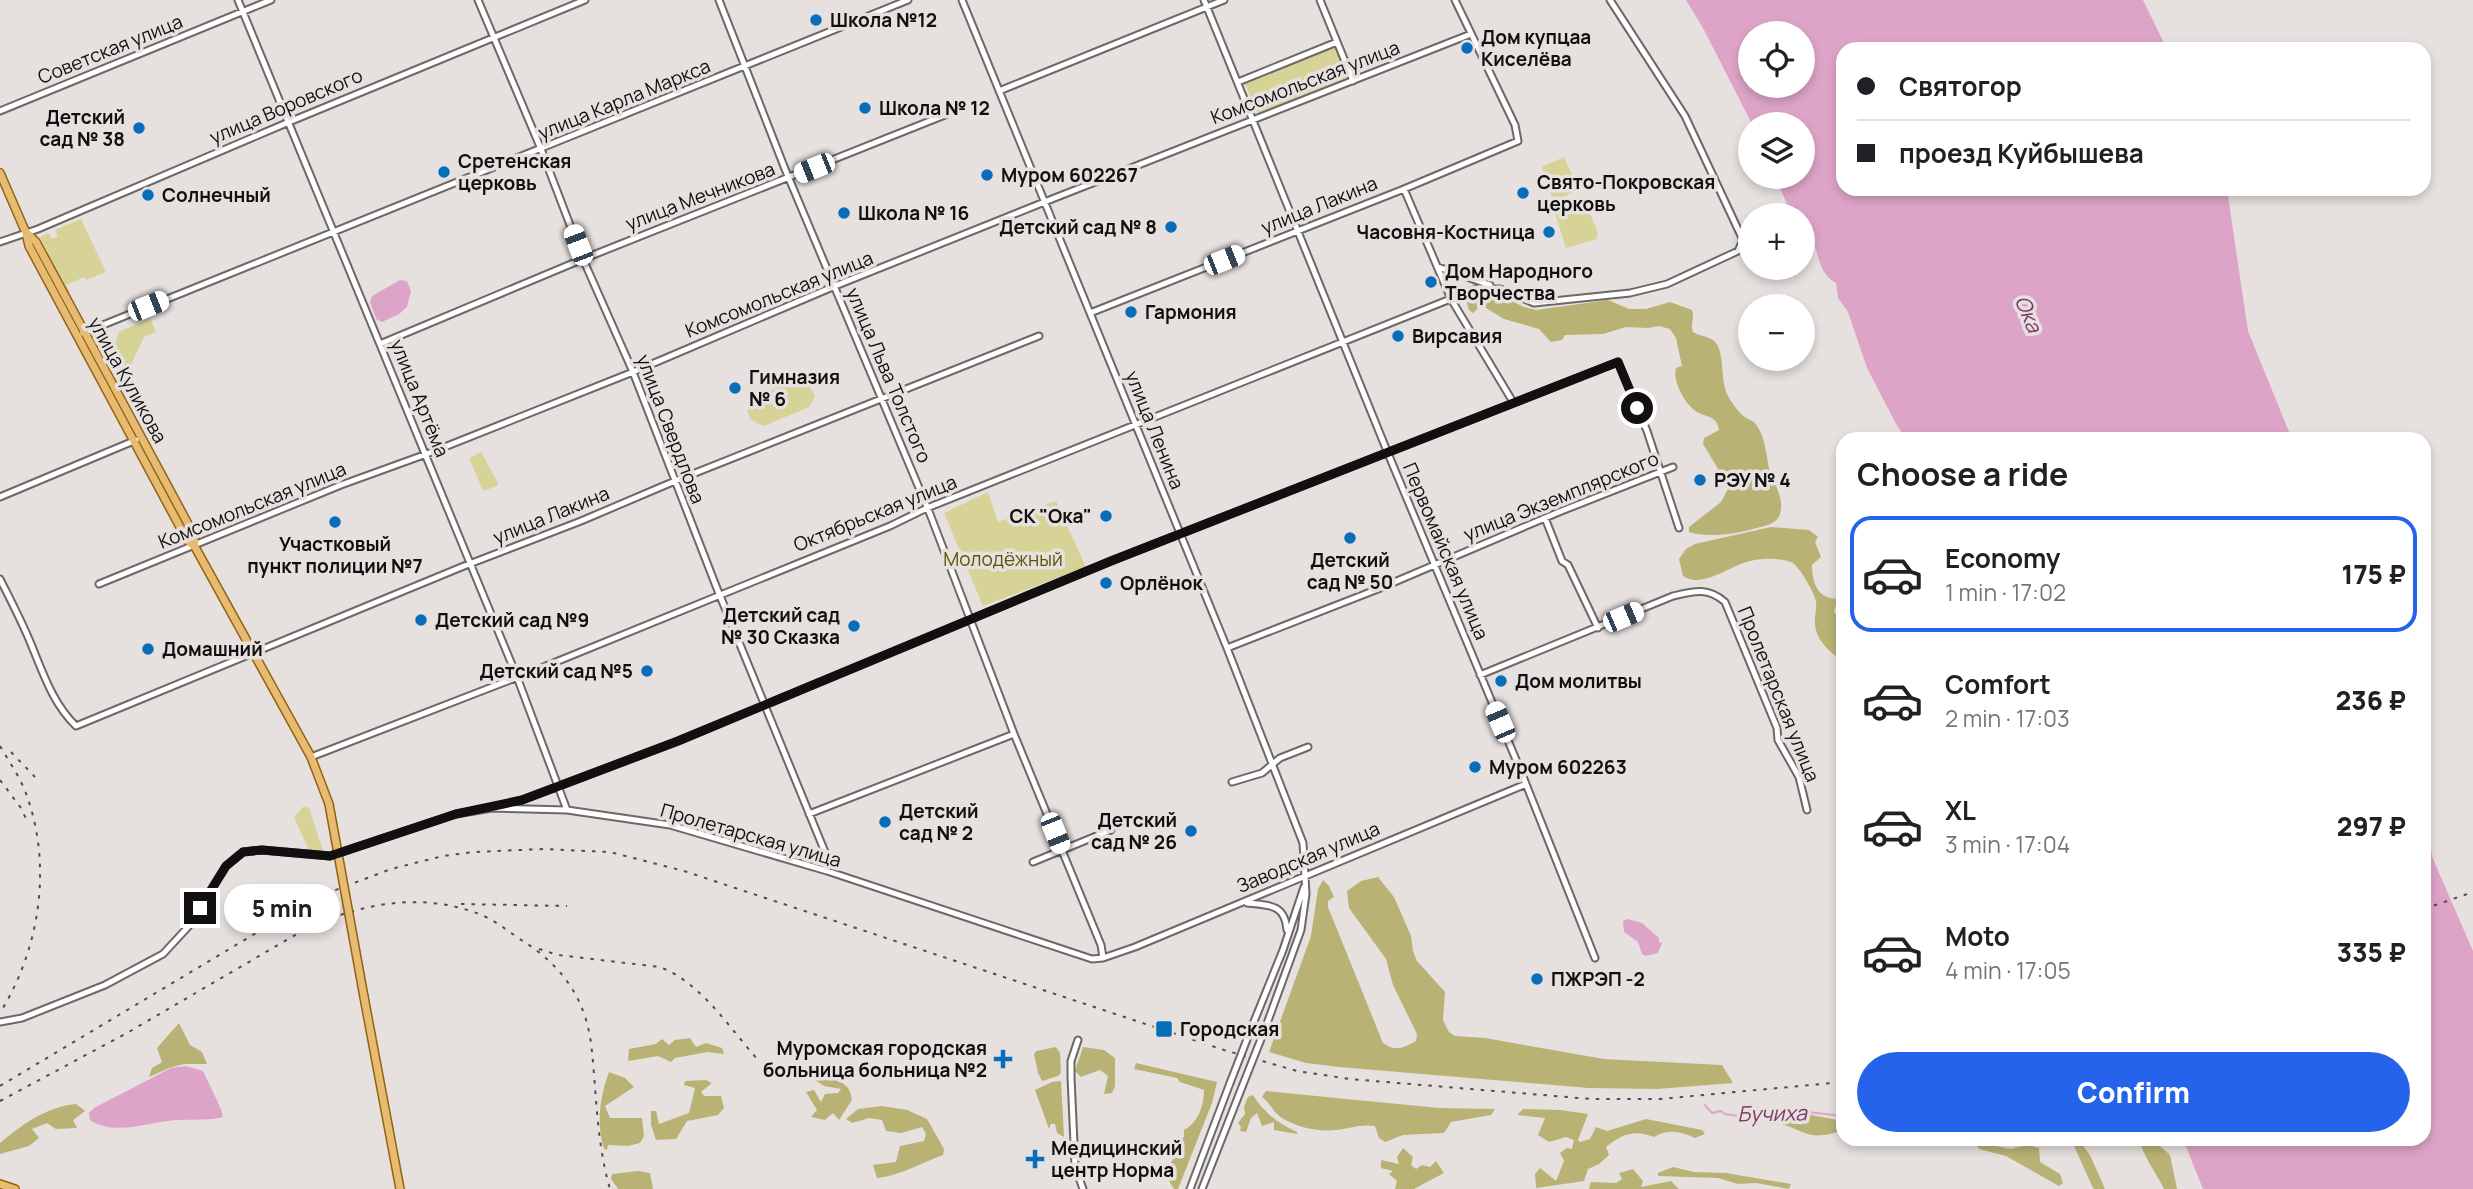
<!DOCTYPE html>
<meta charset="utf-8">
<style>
:root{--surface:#fff;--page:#f2f2f2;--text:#202124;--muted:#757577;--line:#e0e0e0;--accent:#2563eb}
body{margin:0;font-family:Manrope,sans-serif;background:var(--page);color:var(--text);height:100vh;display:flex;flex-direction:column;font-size:26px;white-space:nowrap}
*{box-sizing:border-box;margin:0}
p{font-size:23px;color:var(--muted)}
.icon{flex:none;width:38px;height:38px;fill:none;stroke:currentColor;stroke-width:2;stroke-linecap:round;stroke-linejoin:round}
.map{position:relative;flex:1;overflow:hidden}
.panel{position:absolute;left:1836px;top:432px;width:595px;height:714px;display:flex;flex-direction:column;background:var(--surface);border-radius:21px;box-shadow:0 4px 10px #0003}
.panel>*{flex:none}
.top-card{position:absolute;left:1836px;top:42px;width:595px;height:154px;border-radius:21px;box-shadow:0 4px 10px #0003;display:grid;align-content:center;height:154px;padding:0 21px;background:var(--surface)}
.fabs{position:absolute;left:1738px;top:21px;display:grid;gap:14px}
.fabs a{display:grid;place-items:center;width:77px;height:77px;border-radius:50%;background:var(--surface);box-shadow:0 4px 10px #0003;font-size:35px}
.end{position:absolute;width:32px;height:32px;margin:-16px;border:9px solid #110f0f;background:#fff;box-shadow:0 0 0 4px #fff}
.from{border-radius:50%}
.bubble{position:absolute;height:49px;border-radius:24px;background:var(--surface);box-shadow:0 4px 10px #0003;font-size:23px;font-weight:800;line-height:49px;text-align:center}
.car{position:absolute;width:21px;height:42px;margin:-21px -10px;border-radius:9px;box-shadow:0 0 5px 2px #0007;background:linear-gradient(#fff 24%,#345 0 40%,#fff 0 76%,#345 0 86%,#fff 0)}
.top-card b{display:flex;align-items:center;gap:24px;height:66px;font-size:26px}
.top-card b+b{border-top:2px solid var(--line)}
.top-card i{width:18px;height:18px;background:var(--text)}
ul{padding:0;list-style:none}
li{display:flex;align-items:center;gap:21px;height:116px;margin:0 14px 10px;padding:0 7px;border:4px solid transparent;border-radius:21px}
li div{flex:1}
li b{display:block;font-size:26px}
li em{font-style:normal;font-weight:800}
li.selected{border-color:var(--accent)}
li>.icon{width:63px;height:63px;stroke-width:1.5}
h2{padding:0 21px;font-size:32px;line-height:84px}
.primary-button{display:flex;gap:14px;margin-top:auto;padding:14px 21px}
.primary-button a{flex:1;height:80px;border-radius:42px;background:var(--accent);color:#fff;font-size:28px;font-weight:800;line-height:80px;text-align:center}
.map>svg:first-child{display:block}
</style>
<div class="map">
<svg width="2473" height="1189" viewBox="0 0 2473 1189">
<rect width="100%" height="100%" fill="#e6e1df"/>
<path fill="#d7d295" d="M1336,44L1349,78L1258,113L1244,82Z
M1564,157L1579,190L1553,201L1542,167Z
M1583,197L1598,233L1597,239L1566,248L1554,210L1560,208L1559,205Z
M81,219L106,272L86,280L84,277L66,285L70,292H67L40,237L49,233L52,239L58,236L55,230Z
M150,318L156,332L144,337L126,376L121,379L110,359L119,332Z
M794,382C806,382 811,385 815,397L809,407L764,426L751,420L747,411C756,393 776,389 794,382Z
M481,452L498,483L497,486L483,491L469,458Z
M988,492L998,522L1056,501L1086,567L983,606L944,513Z
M304,806L309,808L323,851H309L294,817Z"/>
<path fill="#b8b374" d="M1471,297L1508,299L1524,307L1536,310L1608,300L1629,309H1646L1670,302L1692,310C1695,318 1690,324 1693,332C1699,336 1707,336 1713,340C1726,350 1719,378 1728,396C1732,403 1738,412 1745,417C1747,419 1751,420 1754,422C1765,434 1766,453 1769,468C1773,483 1785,497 1780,514C1777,525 1762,526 1753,529C1735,534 1708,538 1689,532V527L1721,502L1729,487L1703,444L1704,438L1719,430C1717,414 1704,418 1694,410C1684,402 1672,380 1676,368L1682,366L1676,338L1670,329L1659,326L1648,328L1626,327L1603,334L1565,335L1562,340L1551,342L1539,329L1504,319L1481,305L1473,313L1469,310L1466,299Z
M1771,527L1809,530L1818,537L1815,542L1821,557L1812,565C1812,586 1820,602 1843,598V603L1836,605L1834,611L1843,628V661C1830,653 1816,640 1815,624C1814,617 1817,609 1816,602C1815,594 1799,565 1791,562C1777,557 1757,558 1743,563C1727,569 1700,588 1683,576L1679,559L1686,549L1695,544Z
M1378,877L1394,897L1411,936L1413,951L1417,961L1445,992L1443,1020L1449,1032L1455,1036L1485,1038L1604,1059L1722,1065L1733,1083L1657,1089L1588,1088L1339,1067L1306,1063L1269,1052L1311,936L1318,889L1323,880L1329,886L1334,897L1328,901V907L1383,1043C1395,1052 1403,1048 1416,1041L1417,1034L1393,985L1386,959L1349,908L1347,891L1361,881Z
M179,1023L190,1045L202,1052L207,1064H184L169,1068L149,1077L152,1068L162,1062L157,1048Z
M690,1038L696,1047L706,1043L722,1048L724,1054L707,1052L675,1058L671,1062L658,1056L628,1061L629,1049L656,1044L662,1039L669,1045L675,1040Z
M1056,1047L1060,1053L1061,1073L1058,1076L1042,1081L1038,1073L1034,1054L1036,1051Z
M1083,1047L1104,1050L1115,1058V1086L1112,1093L1104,1094L1108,1076L1100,1070L1081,1077L1075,1071Z
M1136,1063L1217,1082L1212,1103L1178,1189H1174L1169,1181L1174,1179L1168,1166L1175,1157L1178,1141L1184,1137V1130C1198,1123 1204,1106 1204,1090L1180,1082L1177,1078L1134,1069Z
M609,1072L625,1078L634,1087L605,1106L610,1118H642L644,1136L640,1143L628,1146L608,1145L607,1150L604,1149C596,1123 600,1097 609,1072Z
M809,1076C819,1076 842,1079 848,1088C851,1092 851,1096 852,1100L839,1120L833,1113L825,1120L811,1117L817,1110L806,1092L814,1090L821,1102L825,1094L838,1093L841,1089L824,1086Z
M706,1080L712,1083L701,1092L704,1096H721L724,1108L718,1115L687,1121L676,1139L656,1140L651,1125V1111H656L659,1124L689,1113L695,1088L684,1085L685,1081Z
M1061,1081L1064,1137L1057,1133L1055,1124H1051L1049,1129L1035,1090L1052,1082Z
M1266,1091L1439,1108L1495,1109L1491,1115L1451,1122L1444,1133L1403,1135L1385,1142L1379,1138L1375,1126C1361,1124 1351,1128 1336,1130C1319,1132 1291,1127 1277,1114C1272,1109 1269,1102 1262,1097Z
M1253,1095C1263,1112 1279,1124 1297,1132V1134L1274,1130V1122L1262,1126L1257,1113L1251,1118L1246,1132L1240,1131L1241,1127L1238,1123L1245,1114L1244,1107L1248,1097Z
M76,1104L85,1111L73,1120L77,1128L56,1129L47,1123L32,1129L39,1138L29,1146L0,1154V1143C23,1124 46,1107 76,1104Z
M882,1106L907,1110L927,1119L944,1149L943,1155C921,1163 899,1176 877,1178L873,1165L896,1162L900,1146L924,1141L926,1134L922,1127L901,1133L886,1131L882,1120L869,1118L852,1123L846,1119L858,1109Z
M1523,1109L1560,1110L1588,1114L1578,1140L1580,1142L1590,1139L1596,1127L1607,1131L1646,1119L1702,1130L1705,1134L1695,1138C1680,1131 1668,1129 1654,1137C1634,1129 1622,1134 1606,1147L1609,1155L1599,1164L1588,1169L1584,1181L1536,1188L1535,1174L1540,1168L1556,1181L1564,1161L1560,1153L1567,1148L1572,1149L1574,1140L1566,1137L1549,1142L1538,1135L1545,1118L1517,1115Z
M1793,1115H1811L1843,1121V1130C1805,1144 1802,1127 1770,1121L1772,1117Z
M2071,1139H2078L2090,1155L2105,1189H2094L2092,1186Z
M2140,1139H2152L2170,1155L2177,1189H2164C2158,1175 2141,1154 2140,1139Z
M1974,1142L2011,1149L2027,1145L2039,1148L2040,1162L2060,1174L2063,1183L2059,1186L2006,1156L1979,1149Z
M1403,1148L1413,1157L1411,1165L1416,1169L1422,1165L1430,1167L1436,1161L1444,1173L1414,1189H1395L1397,1181L1389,1174L1393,1171L1381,1168V1160L1399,1164L1397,1157Z
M1673,1167L1694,1172L1726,1173L1791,1184L1789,1189L1756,1183L1738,1184L1718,1178L1658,1176V1173Z
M1633,1169L1643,1181L1641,1187L1671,1181L1679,1189H1589L1591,1182L1616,1183L1622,1179L1619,1173Z
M638,1171L650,1173L653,1189H618L611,1179L612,1174Z"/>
<path fill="#dea4c8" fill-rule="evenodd" d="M1686,0H2143L2167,49H1843V189H2227L2248,331L2292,439H1906L1896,424L1867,368L1848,312L1838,298L1836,283C1819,274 1819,256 1813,240C1807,229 1802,230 1802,215H1792L1775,177H1802V124H1752L1703,28ZM1750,33H1802V86H1750Z
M400,280L407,281L411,291L407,307L399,314L382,322L376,319L370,302L372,296Z
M2424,826L2433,859L2473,951V1189H2203L2183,1139H2424Z
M1628,919L1642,923L1659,938V942L1662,943L1658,953L1646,956L1642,954L1638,942L1624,932L1623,921Z
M186,1066L203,1071L221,1109L223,1117C207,1121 194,1119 178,1120C150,1121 115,1137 90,1120L89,1113L94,1108L171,1068Z"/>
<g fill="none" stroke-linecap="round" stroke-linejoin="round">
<path stroke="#dea4c8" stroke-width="2" d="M1705,1105L1712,1113L1721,1111L1725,1114L1738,1116L1755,1111L1766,1114L1799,1111L1843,1116"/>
<defs>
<path id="minor" d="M238,0L517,677L567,810
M478,0L541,149L583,259L633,372L716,586L827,857V871
M719,0L785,169L930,514L1014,734L1101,945L1103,958
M962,0L1227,648L1303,843L1306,894L1301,930L1265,1029
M1204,0L1387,451L1522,774L1595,958
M1320,0L1353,81
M1238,82L1337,42
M999,91L1224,0
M0,111L271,0
M1404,189L1451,299L1513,402
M0,242L38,229L289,122L585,0
M1438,267L1490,285
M1090,313L1404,189L1518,141L1515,125L1455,0
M83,333L908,0
M380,344L583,259L955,111
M0,497L136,440
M1545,518L1562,561L1568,565L1598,628
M0,579C11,601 22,622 31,644C43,673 53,704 76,726L464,566L581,521L675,481L1039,336
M99,584L341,485L432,452L633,372L835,286L1052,199L1471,34
M1227,648L1378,589L1559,512L1673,467
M1480,675L1673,596C1694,591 1708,587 1725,602L1777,728L1778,740L1799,777L1807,810
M311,757L541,668L890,526L927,508L1478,288L1500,289L1534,303L1630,293L1667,284L1738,251L1743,240L1685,116L1610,0
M1232,782L1262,773L1280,758L1308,747
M498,806L522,800L678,741L1111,561L1618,362L1647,431L1679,528
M809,814L1014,734
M1033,862L1111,830
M1247,903C1269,905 1285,904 1287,930
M0,1022L22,1018L105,985L163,954L188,927L226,866L243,852L262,850L330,856L456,814L492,808L567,810L670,825L827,871L1092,959L1103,958L1135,947L1526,784
M1253,1024L1283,950L1304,887
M1078,1040L1071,1061V1077L1075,1166L1083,1189
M1190,1189L1230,1083
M1202,1189L1242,1087"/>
<path id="major" d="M0,173L26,233L29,246L187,540L195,547L311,757L329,804
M27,233L36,242L194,535L195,547
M364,997L400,1189
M0,1184L15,1189"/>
</defs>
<use href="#minor" stroke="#6c6867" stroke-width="9"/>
<use href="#major" stroke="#926312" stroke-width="10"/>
<use href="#minor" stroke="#fff" stroke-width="5"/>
<use href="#major" stroke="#e7bc72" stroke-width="7"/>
<path stroke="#504d4c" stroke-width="2" stroke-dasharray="3.5 7" stroke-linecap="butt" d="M0,746C10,763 22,780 28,799C52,870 39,950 0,1013
M11,752L35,777
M0,780L21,808L27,821
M461,904L567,906
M2424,909L2473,892
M539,949L558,955L660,967C703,984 729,1028 759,1061
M0,1086L298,908L333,891L391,869L443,856L474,852L543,849L610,852L684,871L1224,1050L1297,1071L1350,1079L1591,1099H1660L1843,1082
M0,1101L127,1033L302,931C358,903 426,890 486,917C500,924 513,935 526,943C551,959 573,983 583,1011C591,1031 592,1052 594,1074C597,1113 599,1151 610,1189"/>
<defs>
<path id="minor-bridge" d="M1230,1083L1253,1024
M1242,1087L1265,1029"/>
<path id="major-bridge" d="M329,804L364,997"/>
</defs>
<use href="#minor-bridge" stroke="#6c6867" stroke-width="9" stroke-linecap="butt"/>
<use href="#major-bridge" stroke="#926312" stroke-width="10" stroke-linecap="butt"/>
<use href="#minor-bridge" stroke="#fff" stroke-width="5"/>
<use href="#major-bridge" stroke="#e7bc72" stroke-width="7"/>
</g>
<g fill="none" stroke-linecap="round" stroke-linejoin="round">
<path stroke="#110f0f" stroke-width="9" d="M200,908L226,866L243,852L262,850L330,856L456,814L522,800L678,741L1111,561L1618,362L1637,408"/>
</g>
<g fill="#086eba" stroke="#e6e1df" stroke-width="2.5">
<circle cx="816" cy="20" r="7"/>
<circle cx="1467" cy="48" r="7"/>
<circle cx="865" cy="108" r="7"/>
<circle cx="139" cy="128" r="7"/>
<circle cx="444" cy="172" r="7"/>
<circle cx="987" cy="175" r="7"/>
<circle cx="1523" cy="193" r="7"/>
<circle cx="148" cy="195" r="7"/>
<circle cx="844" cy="213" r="7"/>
<circle cx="1171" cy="227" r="7"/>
<circle cx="1549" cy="232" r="7"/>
<circle cx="1431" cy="282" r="7"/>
<circle cx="1131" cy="312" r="7"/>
<circle cx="1398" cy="336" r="7"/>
<circle cx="735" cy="388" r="7"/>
<circle cx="1700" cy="480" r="7"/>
<circle cx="1106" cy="516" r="7"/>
<circle cx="335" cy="522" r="7"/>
<circle cx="1350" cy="538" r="7"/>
<circle cx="1106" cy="583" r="7"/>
<circle cx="421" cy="620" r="7"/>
<circle cx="854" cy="626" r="7"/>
<circle cx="148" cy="649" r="7"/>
<circle cx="647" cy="671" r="7"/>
<circle cx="1501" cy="681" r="7"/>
<circle cx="1475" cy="767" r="7"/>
<circle cx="885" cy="822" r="7"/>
<circle cx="1191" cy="831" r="7"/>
<circle cx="1537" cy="979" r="7"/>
<rect x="1155" y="1020" width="18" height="18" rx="3.5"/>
<path d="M999.5 1048.5h7v7h7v7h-7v7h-7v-7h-7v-7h7z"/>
<path d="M1031.5 1148.5h7v7h7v7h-7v7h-7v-7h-7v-7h7z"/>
</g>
<g text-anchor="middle" stroke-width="7" stroke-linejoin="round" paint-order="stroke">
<g font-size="19" font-weight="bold" fill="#110f0f" stroke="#e6e1df" text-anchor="start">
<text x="830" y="27">Школа №12</text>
<text x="1481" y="44">Дом купцаа<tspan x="1481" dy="22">Киселёва</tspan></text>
<text x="879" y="115">Школа № 12</text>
<text x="125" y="124" text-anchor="end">Детский<tspan x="125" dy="22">сад № 38</tspan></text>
<text x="458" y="168">Сретенская<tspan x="458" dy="22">церковь</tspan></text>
<text x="1001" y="182">Муром 602267</text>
<text x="1537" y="189">Свято-Покровская<tspan x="1537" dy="22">церковь</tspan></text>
<text x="162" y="202">Солнечный</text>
<text x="858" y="220">Школа № 16</text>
<text x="1157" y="234" text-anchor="end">Детский сад № 8</text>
<text x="1535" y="239" text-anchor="end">Часовня-Костница</text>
<text x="1445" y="278">Дом Народного<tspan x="1445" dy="22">Творчества</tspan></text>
<text x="1145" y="319">Гармония</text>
<text x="1412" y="343">Вирсавия</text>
<text x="749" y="384">Гимназия<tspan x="749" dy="22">№ 6</tspan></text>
<text x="1714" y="487">РЭУ № 4</text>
<text x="1092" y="523" text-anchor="end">СК "Ока"</text>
<text x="335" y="551" text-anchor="middle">Участковый<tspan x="335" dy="22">пункт полиции №7</tspan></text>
<text x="1350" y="567" text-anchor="middle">Детский<tspan x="1350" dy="22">сад № 50</tspan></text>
<text x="1120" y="590">Орлёнок</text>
<text x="840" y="622" text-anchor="end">Детский сад<tspan x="840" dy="22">№ 30 Сказка</tspan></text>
<text x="435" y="627">Детский сад №9</text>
<text x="162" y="656">Домашний</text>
<text x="633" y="678" text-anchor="end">Детский сад №5</text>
<text x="1515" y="688">Дом молитвы</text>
<text x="1489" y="774">Муром 602263</text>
<text x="899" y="818">Детский<tspan x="899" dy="22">сад № 2</tspan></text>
<text x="1177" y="827" text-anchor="end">Детский<tspan x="1177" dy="22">сад № 26</tspan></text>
<text x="1551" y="986">ПЖРЭП -2</text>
<text x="1180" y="1036">Городская</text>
<text x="987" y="1055" text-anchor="end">Муромская городская<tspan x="987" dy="22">больница больница №2</tspan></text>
<text x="1051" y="1155">Медицинский<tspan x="1051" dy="22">центр Норма</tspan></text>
</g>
<g font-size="19" fill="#110f0f" stroke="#e6e1df">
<text transform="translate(110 49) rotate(-22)" y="7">Советская улица</text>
<text transform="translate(1305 82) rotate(-21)" y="7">Комсомольская улица</text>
<text transform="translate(624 99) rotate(-22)" y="7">улица Карла Маркса</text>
<text transform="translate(286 106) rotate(-23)" y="7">улица Воровского</text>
<text transform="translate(700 196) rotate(-21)" y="7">улица Мечникова</text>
<text transform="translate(1319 205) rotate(-22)" y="7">улица Лакина</text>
<text transform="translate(779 294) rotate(-22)" y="7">Комсомольская улица</text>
<text transform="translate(889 375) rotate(67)" y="7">улица Льва Толстого</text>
<text transform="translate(128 380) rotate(61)" y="7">улица Куликова</text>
<text transform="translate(420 398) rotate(68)" y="7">улица Артёма</text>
<text transform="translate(671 429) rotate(69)" y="7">улица Свердлова</text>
<text transform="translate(1155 430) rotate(68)" y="7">улица Ленина</text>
<text transform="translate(1561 496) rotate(-22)" y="7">улица Экземплярского</text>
<text transform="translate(252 505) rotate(-22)" y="7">Комсомольская улица</text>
<text transform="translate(875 513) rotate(-22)" y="7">Октябрьская улица</text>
<text transform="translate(551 515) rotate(-22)" y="7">улица Лакина</text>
<text transform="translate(1446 551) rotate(67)" y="7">Первомайская улица</text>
<text transform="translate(1779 694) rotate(68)" y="7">Пролетарская улица</text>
<text transform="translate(751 835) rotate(16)" y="7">Пролетарская улица</text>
<text transform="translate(1308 857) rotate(-23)" y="7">Заводская улица</text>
</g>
<g font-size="19" fill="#5c5509" stroke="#e6e1df">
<text x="1003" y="566">Молодёжный</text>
</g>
<g font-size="21" font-style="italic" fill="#7e3968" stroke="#e6e1df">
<text transform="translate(2028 314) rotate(67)" y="7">Ока</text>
<text transform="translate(1772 1114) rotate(-1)" y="7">Бучиха</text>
</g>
</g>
</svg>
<div class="fabs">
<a><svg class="icon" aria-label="locate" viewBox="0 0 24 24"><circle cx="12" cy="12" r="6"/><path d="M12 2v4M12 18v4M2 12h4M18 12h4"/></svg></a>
<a><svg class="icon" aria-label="layers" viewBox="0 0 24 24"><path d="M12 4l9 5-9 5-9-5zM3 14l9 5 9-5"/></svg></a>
<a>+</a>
<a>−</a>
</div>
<i class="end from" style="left:1637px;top:408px"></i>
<i class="end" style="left:200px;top:908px"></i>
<div class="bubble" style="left:224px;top:884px;width:116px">5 min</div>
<i class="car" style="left:814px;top:168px;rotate:248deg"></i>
<i class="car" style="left:578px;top:245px;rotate:339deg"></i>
<i class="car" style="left:1224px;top:260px;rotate:68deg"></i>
<i class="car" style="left:148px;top:306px;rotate:68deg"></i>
<i class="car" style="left:1623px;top:617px;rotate:67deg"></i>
<i class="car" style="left:1500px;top:722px;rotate:337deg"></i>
<i class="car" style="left:1055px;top:833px;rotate:158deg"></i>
<div class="top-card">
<b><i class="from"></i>Святогор</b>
<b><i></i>проезд Куйбышева</b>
</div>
<section class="panel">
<h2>Choose a ride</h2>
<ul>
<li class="selected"><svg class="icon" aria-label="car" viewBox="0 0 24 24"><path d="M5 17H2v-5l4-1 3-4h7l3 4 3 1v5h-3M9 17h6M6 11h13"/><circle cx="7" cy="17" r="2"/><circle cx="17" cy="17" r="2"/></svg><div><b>Economy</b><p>1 min · 17:02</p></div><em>175 ₽</em></li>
<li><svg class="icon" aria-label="car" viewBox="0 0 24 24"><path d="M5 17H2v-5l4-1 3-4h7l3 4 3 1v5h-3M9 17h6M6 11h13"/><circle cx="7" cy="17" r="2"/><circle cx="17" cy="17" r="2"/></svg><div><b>Comfort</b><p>2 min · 17:03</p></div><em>236 ₽</em></li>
<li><svg class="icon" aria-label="car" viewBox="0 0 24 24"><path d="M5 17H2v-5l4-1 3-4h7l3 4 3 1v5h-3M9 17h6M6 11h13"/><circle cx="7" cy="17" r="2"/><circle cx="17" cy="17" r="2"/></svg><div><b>XL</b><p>3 min · 17:04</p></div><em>297 ₽</em></li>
<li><svg class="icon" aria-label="car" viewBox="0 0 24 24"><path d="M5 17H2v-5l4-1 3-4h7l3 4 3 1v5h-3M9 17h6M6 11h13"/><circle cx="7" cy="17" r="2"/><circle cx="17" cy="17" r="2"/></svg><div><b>Moto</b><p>4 min · 17:05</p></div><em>335 ₽</em></li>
</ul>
<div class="primary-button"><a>Confirm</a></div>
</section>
</div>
